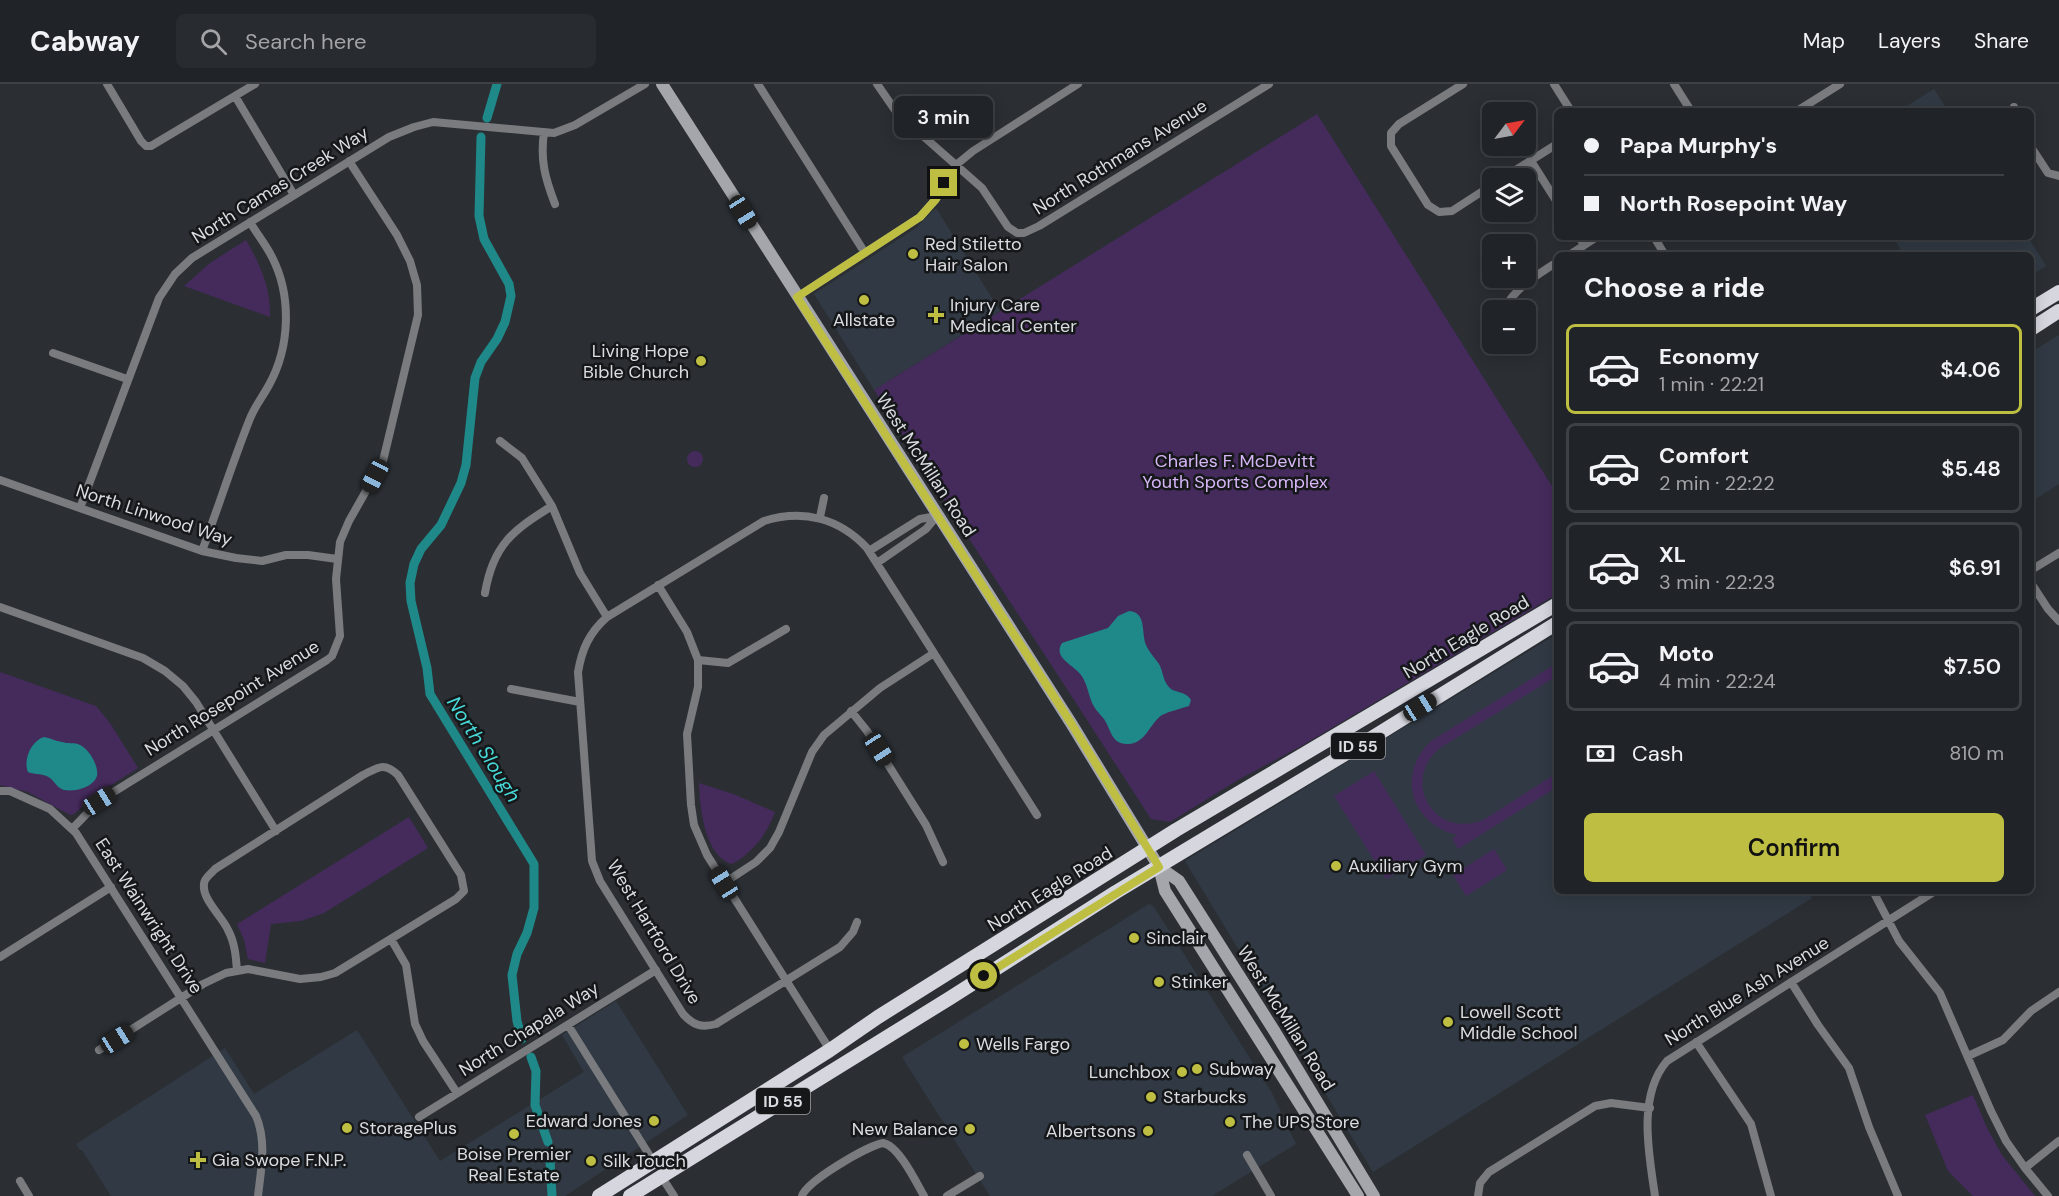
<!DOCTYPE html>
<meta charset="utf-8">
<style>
:root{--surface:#202327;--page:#282b2f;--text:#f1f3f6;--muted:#a2a4a7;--line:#3d4044;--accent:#bebf42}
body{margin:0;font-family:"DM Sans",sans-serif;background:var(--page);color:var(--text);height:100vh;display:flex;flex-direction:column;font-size:22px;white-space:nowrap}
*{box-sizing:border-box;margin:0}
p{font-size:20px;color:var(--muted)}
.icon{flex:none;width:33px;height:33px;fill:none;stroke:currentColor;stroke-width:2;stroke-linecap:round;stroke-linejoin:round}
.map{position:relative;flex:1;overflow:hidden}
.details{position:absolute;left:1554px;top:168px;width:480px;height:642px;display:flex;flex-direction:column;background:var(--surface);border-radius:9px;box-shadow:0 3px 15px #0003,0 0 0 2px var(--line)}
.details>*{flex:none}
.guide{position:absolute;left:1554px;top:24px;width:480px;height:132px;border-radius:9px;box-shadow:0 3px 15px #0003,0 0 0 2px var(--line);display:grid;align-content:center;height:132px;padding:0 30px;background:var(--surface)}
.needle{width:39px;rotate:58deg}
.fabs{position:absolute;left:1482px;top:18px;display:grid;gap:12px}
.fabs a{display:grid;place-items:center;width:54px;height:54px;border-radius:9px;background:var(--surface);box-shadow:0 3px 15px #0003,0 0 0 2px var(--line);font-size:30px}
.end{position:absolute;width:27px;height:27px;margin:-14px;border:8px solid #bebf42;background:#111;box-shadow:0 0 0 3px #111}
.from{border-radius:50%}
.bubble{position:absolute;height:42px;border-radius:9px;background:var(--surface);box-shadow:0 3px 15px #0003,0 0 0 2px var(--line);font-size:20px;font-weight:600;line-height:42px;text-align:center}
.car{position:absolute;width:18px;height:36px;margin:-18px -9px;border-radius:8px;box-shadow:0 0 4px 2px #0007;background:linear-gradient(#222 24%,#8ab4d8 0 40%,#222 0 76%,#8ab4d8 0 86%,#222 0)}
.guide b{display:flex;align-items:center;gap:21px;height:57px;font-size:22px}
.guide b+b{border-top:2px solid var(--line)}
.guide i{width:15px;height:15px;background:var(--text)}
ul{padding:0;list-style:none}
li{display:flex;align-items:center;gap:18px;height:90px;margin:0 12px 9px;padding:0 18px;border:3px solid var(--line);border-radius:9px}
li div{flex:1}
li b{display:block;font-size:22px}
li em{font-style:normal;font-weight:600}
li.on{border-color:var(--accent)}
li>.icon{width:54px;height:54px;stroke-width:1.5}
h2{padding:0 30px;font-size:27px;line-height:72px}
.pay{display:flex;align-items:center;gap:15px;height:66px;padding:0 30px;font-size:22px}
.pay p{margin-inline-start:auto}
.action{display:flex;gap:12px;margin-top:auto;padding:12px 30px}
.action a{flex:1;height:69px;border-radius:9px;background:var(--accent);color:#111;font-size:24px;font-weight:600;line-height:69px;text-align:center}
header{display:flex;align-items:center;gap:36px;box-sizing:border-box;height:84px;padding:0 30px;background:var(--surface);border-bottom:2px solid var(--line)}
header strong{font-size:28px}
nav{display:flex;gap:33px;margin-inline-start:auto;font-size:21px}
.search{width:420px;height:54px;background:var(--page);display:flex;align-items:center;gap:15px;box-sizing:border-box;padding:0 21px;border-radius:9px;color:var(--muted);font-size:22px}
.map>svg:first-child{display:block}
</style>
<header>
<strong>Cabway</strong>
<div class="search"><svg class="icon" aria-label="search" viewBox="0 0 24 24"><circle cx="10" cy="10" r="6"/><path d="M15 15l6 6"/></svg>Search here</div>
<nav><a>Map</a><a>Layers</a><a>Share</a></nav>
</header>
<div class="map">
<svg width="2059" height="1112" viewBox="0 0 2059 1112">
<rect width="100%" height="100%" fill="#2b2f34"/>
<path fill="#313a44" d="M1934,5L1948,27H1899Z
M936,124L1000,227L874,306L814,210L916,144Z
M1893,153H2028L2046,182L2031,191V171H1904Z
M2059,251V400L2031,418V268Z
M1557,550V807H1807L1812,814L1373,1088L1185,777Z
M1149,820L1154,823L1272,1009L1296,1060L1212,1112H990L902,973Z
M616,917L688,1031L565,1112H111L82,1066H80L76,1060L225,964L254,1010L357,946L440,1077L584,988L562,951Z"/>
<path fill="#452b5c" d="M1317,30L1557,410V510L1303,661L1238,696L1170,738L1151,735C1059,592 965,450 874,306Z
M246,156C260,180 271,204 270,233L184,202L210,179Z
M687 375a8 8 0 1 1 16 0a8 8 0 1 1-16 0Z
M1557,579V592L1440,664C1399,698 1436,757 1485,735L1557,689V703L1458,765L1452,755L1457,751C1411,740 1396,690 1431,657Z
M0,588L96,622L110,639L138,684L97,710L74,730L70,731L28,708L0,701Z
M1374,687L1426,771L1386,795L1334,712Z
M699,699L733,710L775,728C766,751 755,766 734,779L731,780C704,770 700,724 699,699Z
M409,733L428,764L324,829L301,837L271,840L265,879L248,875L244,856L237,840Z
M1494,765L1507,786L1466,812L1453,791Z
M1973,1011L1987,1044L2002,1071L2035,1112H1973L1948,1087L1925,1031Z"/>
<path fill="#1e8988" d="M1129,527C1147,528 1141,549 1146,561C1149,568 1155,574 1159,580C1163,587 1163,596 1168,602C1174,610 1185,606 1191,616L1189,622C1180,625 1170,627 1162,631C1150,639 1145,661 1127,660C1111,660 1111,645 1104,635C1099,629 1093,623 1091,616C1088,608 1087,601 1083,594C1076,581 1052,575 1062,559L1108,544L1118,532Z
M44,653C50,654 55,657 62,658C68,660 74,658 80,661C89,665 99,682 97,692C93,704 74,708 64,706C57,704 55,698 50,694C44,689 35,691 28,688C23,676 31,657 44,653Z"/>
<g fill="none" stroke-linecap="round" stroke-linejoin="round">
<path stroke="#1e8988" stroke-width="9" d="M487,34L497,0
M481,53L479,132L484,155L509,200L511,212L505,238L497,255L481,278L475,294L466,381L461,399L441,441L421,465L414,480L410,499L411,517L427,584L430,610L534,780V824L527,849L517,870L512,891L517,937L522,955
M531,973L536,987L535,1021L548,1058
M550,1076L552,1112"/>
<path stroke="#7a7b7e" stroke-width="8" d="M107,0L141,57L146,62H151L255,0
M758,0L865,169
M877,0L897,29L982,104L1008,143L1017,149H1024L1039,142L1269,0
M1463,0L1399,40L1391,49V62L1428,121L1439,128L1452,127L1492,101
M1554,0L1571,27
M1674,0L1691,27
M235,12L294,111
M2014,23L2015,27
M1797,27L1840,0
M544,48C540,76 545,94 555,120
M2031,63L2048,89L2059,92
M1531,77L1557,118
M1503,94L1557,60
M1579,153L1584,161
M1654,153L1665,171
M1569,171L1597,153
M797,213L920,133L936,115L956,81L973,67L1078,0
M1504,225C1517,202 1536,192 1557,178
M53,269L127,295
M1557,309V321
M500,357L522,374L552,422L580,489L607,533
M0,396L202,467L236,474L262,477L286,471H308L337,475
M80,424L159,214L175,190L192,174L389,53L414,43L433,38L554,49L575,41L645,0
M820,433L824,414
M202,467C218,424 232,380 249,337C254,323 262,314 269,301C290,263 292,212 272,173C266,161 257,150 250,138
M869,467L920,435L937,432L926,445L877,479
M2031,486L2059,469
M2031,499L2048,525L2059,537
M658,501L687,548L698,576V603L687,650L691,721L694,741L707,771L830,966
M485,509C493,461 513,446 552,422
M0,523L143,574L165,587L183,602L196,618L276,747
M698,576L728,579L786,545
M511,605L580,618
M851,627L867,647L926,741L943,778
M0,707H10L50,725L76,749L256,1032C267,1058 261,1085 258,1112
M72,745L99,717L327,576L332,572L340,552L336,495L340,458L349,437L383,377L418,231L417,201L410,177L397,151L349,77
M724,799L756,778L770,764L779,748L812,668L824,651L880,604L934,569
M1873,807L1899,857L1940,909L1991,1027L2006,1057L2025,1084L2048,1112
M857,838L853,848L840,863L716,940C701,944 693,941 683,930L600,797L592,777L578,588C582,565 589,549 607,533L764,437C803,425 839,434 867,464L1037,731
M391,855L406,881L415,940L423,957L457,1009
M0,873L111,803
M1791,898L1818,941L1849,984L1869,1043L1898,1112
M568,941L653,1077
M1696,958L1751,1040L1771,1112
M99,966L203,900L226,889L248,885L300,895L321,893L335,889L456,815L464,807L461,791L398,691C384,678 379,683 363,691L215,785C211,790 204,794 204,800C202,816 222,832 228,846C235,859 236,873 237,887
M1968,972L2003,956L2031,927L2059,908
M419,1033L656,886
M1247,1071L1271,1112
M2025,1084L2059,1057
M661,1092L674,1112
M20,1097L29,1112
M802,1112C807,1097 867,1062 883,1059C899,1062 916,1098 924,1112
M947,1112L980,1092
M1478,1112L1480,1099L1489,1088L1595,1022L1611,1019L1650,1024
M1655,1112C1649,1070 1637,1012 1667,977L1935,807"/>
<path stroke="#a5a6ab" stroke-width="12" d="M662,0L1071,639L1159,783L1165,807L1358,1112
M1159,783L1179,797L1275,948L1374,1112"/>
<path stroke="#d5d6de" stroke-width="14" d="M2031,225L2059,208
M2031,245L2059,227
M599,1112L830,966L878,933L1176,746L1557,520
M630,1112L950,914L1116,808L1370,655L1557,539"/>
</g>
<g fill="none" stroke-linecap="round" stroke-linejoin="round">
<path stroke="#bebf42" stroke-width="8" d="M944,99L936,115L920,133L797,213L1071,639L1159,783L984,892"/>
</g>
<g fill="#bebf42" stroke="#151719" stroke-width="2">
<circle cx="913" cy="170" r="6"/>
<circle cx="864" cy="216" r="6"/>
<path d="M933 222h6v6h6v6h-6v6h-6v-6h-6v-6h6z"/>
<circle cx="701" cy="277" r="6"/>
<circle cx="1336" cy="782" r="6"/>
<circle cx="1134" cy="854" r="6"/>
<circle cx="1159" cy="898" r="6"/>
<circle cx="1448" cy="938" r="6"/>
<circle cx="964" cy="960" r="6"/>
<circle cx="1197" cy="985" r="6"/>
<circle cx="1182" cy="988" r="6"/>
<circle cx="1151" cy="1013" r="6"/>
<circle cx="654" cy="1037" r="6"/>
<circle cx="1230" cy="1038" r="6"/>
<circle cx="347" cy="1044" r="6"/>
<circle cx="970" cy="1045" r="6"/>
<circle cx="1148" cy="1047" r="6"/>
<circle cx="514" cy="1050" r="6"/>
<path d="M195 1067h6v6h6v6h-6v6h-6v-6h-6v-6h6z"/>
<circle cx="591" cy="1077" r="6"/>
</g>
<g text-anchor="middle" stroke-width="5" stroke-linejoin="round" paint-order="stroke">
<g fill="#151719" stroke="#9ea1a4" stroke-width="1.5">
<rect x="1331" y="649" width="54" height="26" rx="4.5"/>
<rect x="756" y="1004" width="54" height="26" rx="4.5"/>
</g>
<g font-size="16" font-weight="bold" fill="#d9dce0">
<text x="1358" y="668">ID 55</text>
<text x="783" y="1023">ID 55</text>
</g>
<g font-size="18" fill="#d9dce0" stroke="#151719">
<text transform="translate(1120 73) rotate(-32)" y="6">North Rothmans Avenue</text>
<text transform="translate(280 101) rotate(-32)" y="6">North Camas Creek Way</text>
<text transform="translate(926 381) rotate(57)" y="6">West McMillan Road</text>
<text transform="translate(154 431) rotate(18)" y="6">North Linwood Way</text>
<text transform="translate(1466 553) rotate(-31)" y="6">North Eagle Road</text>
<text transform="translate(232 614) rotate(-32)" y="6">North Rosepoint Avenue</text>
<text transform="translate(1050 805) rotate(-32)" y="6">North Eagle Road</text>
<text transform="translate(149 832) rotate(57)" y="6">East Wainwright Drive</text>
<text transform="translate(654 848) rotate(59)" y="6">West Hartford Drive</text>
<text transform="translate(1747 907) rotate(-32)" y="6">North Blue Ash Avenue</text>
<text transform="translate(1286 934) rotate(58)" y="6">West McMillan Road</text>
<text transform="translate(529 945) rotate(-32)" y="6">North Chapala Way</text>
</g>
<g font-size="18" fill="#d9dce0" stroke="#151719" text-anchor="start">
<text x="925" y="166">Red Stiletto<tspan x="925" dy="21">Hair Salon</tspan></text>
<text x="950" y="227">Injury Care<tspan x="950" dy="21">Medical Center</tspan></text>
<text x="864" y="242" text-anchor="middle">Allstate</text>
<text x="689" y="273" text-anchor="end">Living Hope<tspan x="689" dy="21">Bible Church</tspan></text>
<text x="1348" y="788">Auxiliary Gym</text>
<text x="1146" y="860">Sinclair</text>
<text x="1171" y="904">Stinker</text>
<text x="1460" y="934">Lowell Scott<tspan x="1460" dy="21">Middle School</tspan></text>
<text x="976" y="966">Wells Fargo</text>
<text x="1209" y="991">Subway</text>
<text x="1170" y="994" text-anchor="end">Lunchbox</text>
<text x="1163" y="1019">Starbucks</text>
<text x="642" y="1043" text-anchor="end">Edward Jones</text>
<text x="1242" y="1044">The UPS Store</text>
<text x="359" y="1050">StoragePlus</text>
<text x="958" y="1051" text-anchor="end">New Balance</text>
<text x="1136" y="1053" text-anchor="end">Albertsons</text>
<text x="514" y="1076" text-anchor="middle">Boise Premier<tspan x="514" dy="21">Real Estate</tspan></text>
<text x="212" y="1082">Gia Swope F.N.P.</text>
<text x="603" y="1083">Silk Touch</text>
</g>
<g font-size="18" fill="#d7b6f8" stroke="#151719">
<text x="1235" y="383">Charles F. McDevitt<tspan x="1235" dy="21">Youth Sports Complex</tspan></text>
</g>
<g font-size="20" font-style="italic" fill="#47d9d8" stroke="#151719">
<text transform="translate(484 665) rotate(58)" y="7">North Slough</text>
</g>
</g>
</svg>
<div class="fabs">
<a><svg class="needle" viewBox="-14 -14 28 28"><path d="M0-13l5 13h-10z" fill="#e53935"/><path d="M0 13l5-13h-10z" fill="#a2a4a7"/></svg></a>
<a><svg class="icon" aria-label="layers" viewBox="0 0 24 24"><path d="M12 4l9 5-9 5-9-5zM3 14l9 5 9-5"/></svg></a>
<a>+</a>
<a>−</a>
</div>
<i class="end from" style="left:984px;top:892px"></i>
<i class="end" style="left:944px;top:99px"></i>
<div class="bubble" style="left:894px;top:12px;width:99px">3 min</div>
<i class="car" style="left:743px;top:128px;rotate:148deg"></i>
<i class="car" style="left:375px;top:392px;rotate:208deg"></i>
<i class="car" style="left:1420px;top:623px;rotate:58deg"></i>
<i class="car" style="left:879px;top:665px;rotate:147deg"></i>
<i class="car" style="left:99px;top:717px;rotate:58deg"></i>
<i class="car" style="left:724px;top:799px;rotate:328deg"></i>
<i class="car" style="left:117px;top:955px;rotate:58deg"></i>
<div class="guide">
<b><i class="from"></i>Papa Murphy's</b>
<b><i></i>North Rosepoint Way</b>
</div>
<section class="details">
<h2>Choose a ride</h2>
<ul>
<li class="on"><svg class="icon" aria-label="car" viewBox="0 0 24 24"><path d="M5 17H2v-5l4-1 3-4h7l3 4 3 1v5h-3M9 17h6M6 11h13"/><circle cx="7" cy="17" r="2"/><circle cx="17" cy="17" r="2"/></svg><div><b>Economy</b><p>1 min · 22:21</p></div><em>$4.06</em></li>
<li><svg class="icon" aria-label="car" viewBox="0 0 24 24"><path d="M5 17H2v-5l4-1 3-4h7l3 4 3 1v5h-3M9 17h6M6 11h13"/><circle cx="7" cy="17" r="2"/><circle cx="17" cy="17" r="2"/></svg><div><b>Comfort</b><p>2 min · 22:22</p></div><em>$5.48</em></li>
<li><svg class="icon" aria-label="car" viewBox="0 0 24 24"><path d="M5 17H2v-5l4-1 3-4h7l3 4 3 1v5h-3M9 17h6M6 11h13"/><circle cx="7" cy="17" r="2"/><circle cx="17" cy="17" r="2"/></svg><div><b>XL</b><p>3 min · 22:23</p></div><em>$6.91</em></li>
<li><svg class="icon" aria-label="car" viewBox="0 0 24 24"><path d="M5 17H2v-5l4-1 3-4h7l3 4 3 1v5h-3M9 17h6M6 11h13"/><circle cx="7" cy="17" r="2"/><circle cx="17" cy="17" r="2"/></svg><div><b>Moto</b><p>4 min · 22:24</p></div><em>$7.50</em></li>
</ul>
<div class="pay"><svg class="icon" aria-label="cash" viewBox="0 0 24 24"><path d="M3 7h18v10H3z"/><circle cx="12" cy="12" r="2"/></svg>Cash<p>810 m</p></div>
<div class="action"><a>Confirm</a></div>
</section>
</div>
